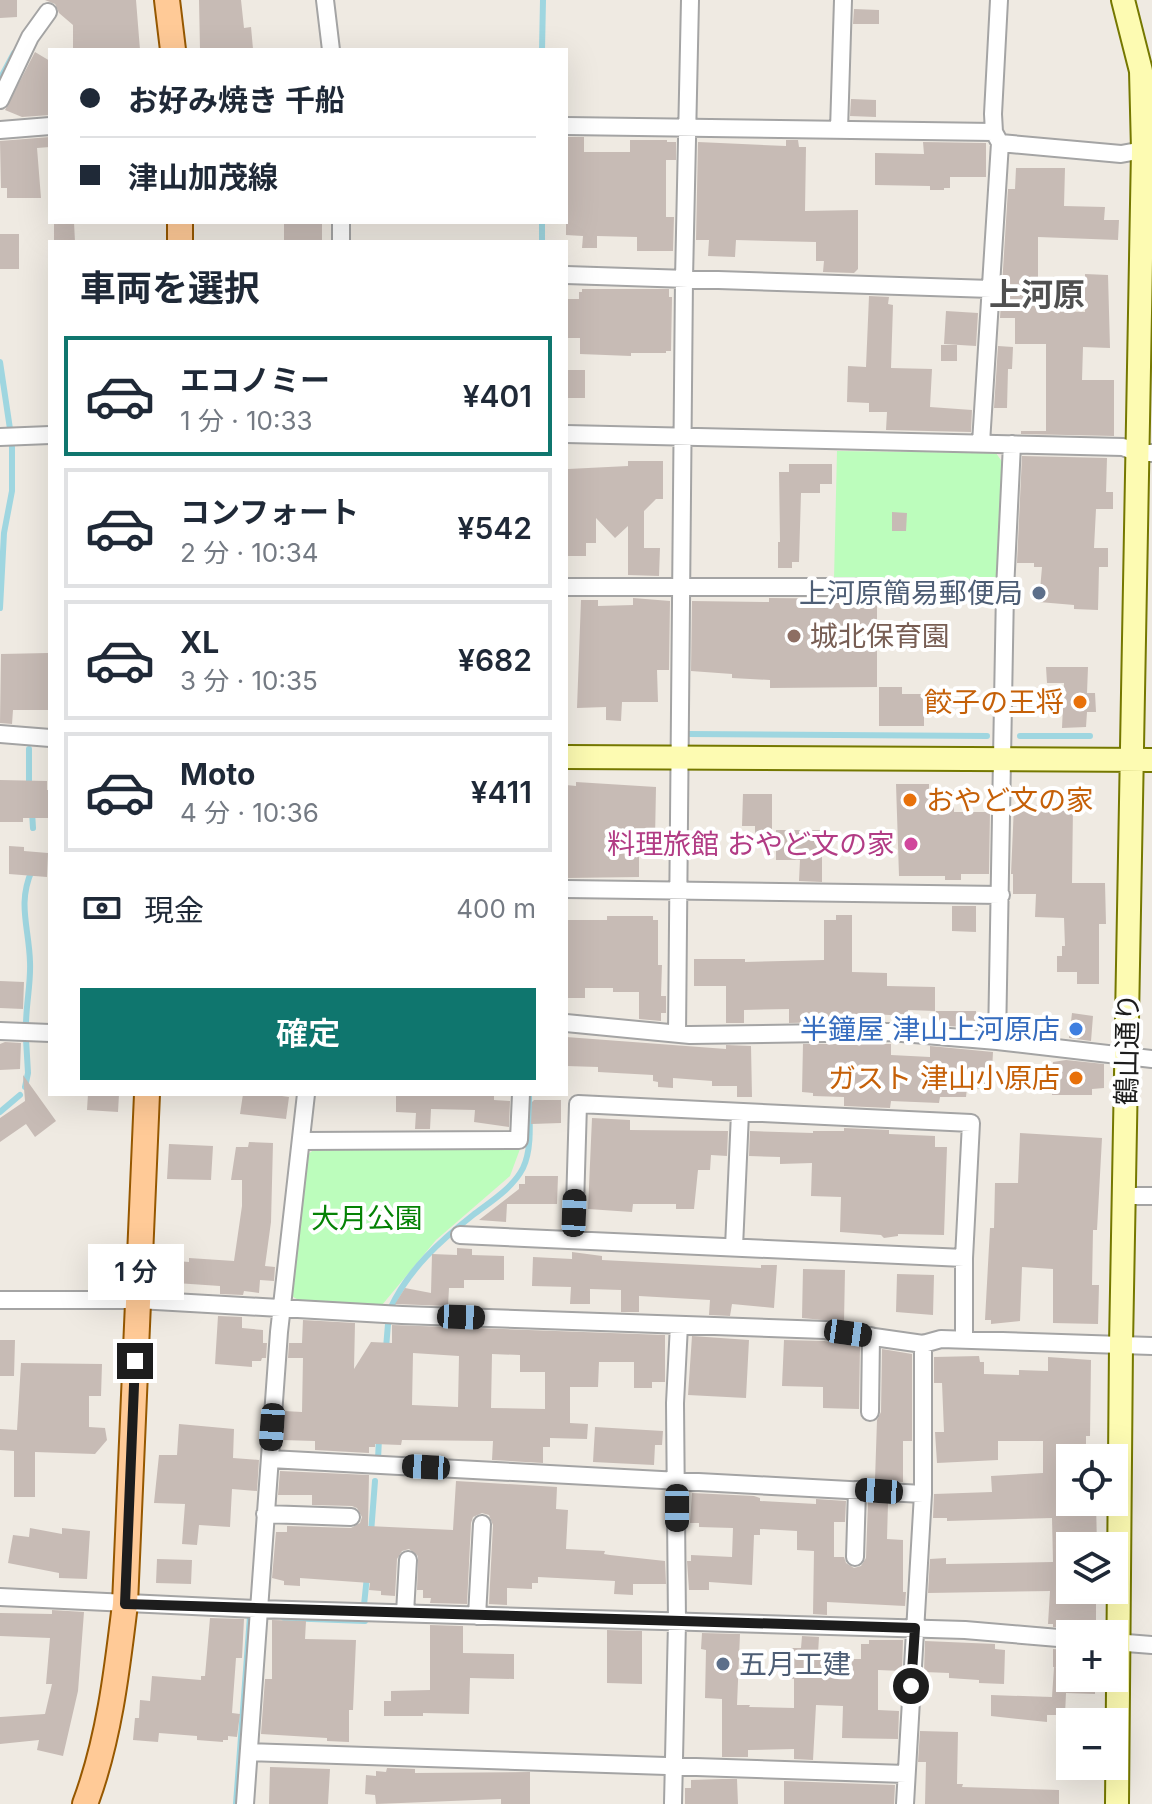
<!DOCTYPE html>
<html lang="ja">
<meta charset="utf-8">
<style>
:root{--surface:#fff;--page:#f2f2f3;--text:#1f2937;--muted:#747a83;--line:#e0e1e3;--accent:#0f766e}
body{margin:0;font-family:Inter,"Noto Sans JP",sans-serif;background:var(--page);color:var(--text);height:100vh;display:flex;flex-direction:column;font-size:30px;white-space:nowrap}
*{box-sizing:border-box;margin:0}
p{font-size:26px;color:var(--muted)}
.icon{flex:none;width:44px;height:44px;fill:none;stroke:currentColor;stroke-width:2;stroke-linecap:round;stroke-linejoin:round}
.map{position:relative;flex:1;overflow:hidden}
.side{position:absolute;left:48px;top:240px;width:520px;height:856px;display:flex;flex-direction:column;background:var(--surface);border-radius:0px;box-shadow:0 8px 32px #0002}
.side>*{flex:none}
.banner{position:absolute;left:48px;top:48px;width:520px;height:176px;border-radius:0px;box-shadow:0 8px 32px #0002;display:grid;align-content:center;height:176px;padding:0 32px;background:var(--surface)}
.tools{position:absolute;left:1056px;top:1444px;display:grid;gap:16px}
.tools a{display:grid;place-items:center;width:72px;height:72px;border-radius:0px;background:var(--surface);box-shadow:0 8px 32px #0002;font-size:40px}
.end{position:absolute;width:36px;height:36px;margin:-18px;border:10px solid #1d1d1d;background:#fff;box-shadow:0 0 0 4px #fff}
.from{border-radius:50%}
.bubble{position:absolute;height:56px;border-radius:0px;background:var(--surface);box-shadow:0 8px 32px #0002;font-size:26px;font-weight:600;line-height:56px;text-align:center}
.car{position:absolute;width:24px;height:48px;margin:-24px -12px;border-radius:10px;box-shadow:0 0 6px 2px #0007;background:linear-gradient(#222 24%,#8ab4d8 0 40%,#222 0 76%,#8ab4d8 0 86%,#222 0)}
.banner b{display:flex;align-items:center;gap:28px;height:76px;font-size:30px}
.banner b+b{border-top:2px solid var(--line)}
.banner i{width:20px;height:20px;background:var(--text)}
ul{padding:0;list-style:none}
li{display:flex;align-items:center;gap:24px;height:120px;margin:0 16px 12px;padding:0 16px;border:4px solid var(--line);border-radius:0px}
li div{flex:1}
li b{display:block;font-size:30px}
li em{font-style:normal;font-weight:600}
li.selected{border-color:var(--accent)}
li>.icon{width:72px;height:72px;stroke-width:1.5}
h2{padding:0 32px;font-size:36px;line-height:96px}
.pay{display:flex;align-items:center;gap:20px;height:88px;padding:0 32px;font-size:30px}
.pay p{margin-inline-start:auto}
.button{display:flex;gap:16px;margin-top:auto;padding:16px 32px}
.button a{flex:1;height:92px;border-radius:0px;background:var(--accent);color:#fff;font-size:32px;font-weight:600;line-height:92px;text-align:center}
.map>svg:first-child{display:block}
</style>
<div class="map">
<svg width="1152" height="1804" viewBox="0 0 1152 1804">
<rect width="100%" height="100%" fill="#efeae2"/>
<path fill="#bcfdbc" d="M837,451L996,453L1005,466L999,574L994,579H834Z
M316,1148L520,1149L510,1176L436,1240L382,1305L300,1301L290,1295L307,1155Z"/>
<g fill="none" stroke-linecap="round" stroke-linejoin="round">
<path stroke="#9fd6e0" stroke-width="6" d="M542,50L543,0
M0,79L14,53
M542,222V242
M0,362L10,429
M0,608L4,533L12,491V447
M688,734L987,736
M1020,736H1090
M29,785V749
M32,812L33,828
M26,1025C26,1004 31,983 30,962C29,927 17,904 32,870
M25,1087L28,1073L26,1039
M0,1112L20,1095
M391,1307C409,1269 440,1241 473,1215C490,1202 513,1188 523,1168C533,1147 529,1117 529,1094
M386,1348L388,1324
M378,1459L379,1439
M371,1533L375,1481
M364,1605L367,1576
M284,1618L365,1621
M236,1804L250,1616"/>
</g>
<path fill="#c7bbb5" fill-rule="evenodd" d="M0,0H17V17L0,18Z
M45,0H136L140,50H73V25L59,13L55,4Z
M199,0H241L244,28L251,27L253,49L200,50Z
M854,9L879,10V24H853Z
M35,52L50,61V115L22,117L5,110Z
M851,99L876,100V117L850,116Z
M50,137V147L37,148L41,198H7V188H1L0,141Z
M566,137H584V152H630V140H667V142H676V160H666V217H674L673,251H637V237L597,236V248H582L583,236L566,235Z
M786,140H798L799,147H806L805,211L858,210V269L854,273L823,272L824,261H816V242L736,240L735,257L708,256L709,240H696L698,142L786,146Z
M923,142L986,143V177H950V188H944V190H930V186L875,185V153L924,154Z
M1016,168H1065L1064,206L1105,207L1104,220H1119L1118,240L1038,237V310L1085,312V274L1108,275L1110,348L1083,347L1082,380H1114V436L1021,434V431H1046V344H1015V318H1000L1008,189H1015Z
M54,222H74L75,242H54Z
M284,222H322V242H284Z
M0,234H19V269H0Z
M582,289H669V297H672L671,351H666V353H631V356L580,354V338H566V299H579V292H582Z
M869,296L889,297L888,304L893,305L891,368L932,369L930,407L972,410L971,432L886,430L887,412H869V403L847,402L848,366L866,367Z
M946,311L978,313L976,346L944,344Z
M941,345H957V361H941Z
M998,346L1013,347L1012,369H1008L1007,408H994Z
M566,370H585V398H566Z
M1022,456L1107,458L1106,492H1113V509H1096L1094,548H1108V567H1099L1098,610L1074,609V605L1039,602L1042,567H1034V563H1017Z
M628,461H663V499H656L644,511V548H660L659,576L628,575V526L615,538L596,518V543H586V556H566V476H568V469L628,466Z
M789,464H832V484H820V493H801L799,562H792V568H778V542H780L779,472H789Z
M892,512L907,513L906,531H892Z
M633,598L670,601L669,670H657L658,702H622L621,721L606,720V707L577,708L581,600H598V606L633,605Z
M769,598L877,599V687L770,688V680L732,678V674L691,671L692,601L769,602Z
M48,653L50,710H13L12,724L0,723L1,654Z
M1046,667H1088L1087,693H1095L1096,712H1087L1086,727L1062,728L1064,683H1047Z
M879,687H902V694H924V726H879Z
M0,780L47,781V790H50V818H23V822H0Z
M576,782L656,787L655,839H650V852H639V877L566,878V785L576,786Z
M896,784H929V790H954V812H990L989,874H961V880H945V876H899Z
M743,794H772V836L755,835V826H742Z
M1014,805L1073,806L1072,883H1105L1106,924H1099V984H1077V972H1057V956H1062V946H1065L1064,918L1035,917L1036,894H1013V874H1011Z
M776,830H822V882L799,881L800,860H776Z
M9,846L24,847V851L48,853L47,877L9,874Z
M952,906H976V932L952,931Z
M836,915H852V972L887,973V986L935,987V1011L908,1010L907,1016L872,1014V1021L789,1023V1009L744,1010V1023H726V986H694V959H745V962L824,960V920H836Z
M607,916H653V920H658V965H662L661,996H666V1013H661V1021L639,1019V992H613V988H585V998H566V920H607Z
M0,981L24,982L23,1009L0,1008Z
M936,1011H976V1028L936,1025Z
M1072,1013L1093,1016L1091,1041L1069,1038Z
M566,1037L726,1049V1045L751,1046L752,1097H737V1086H712V1081L673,1078V1088L658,1087V1082L653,1081V1075L598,1072V1067L566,1066Z
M5,1042L21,1043L20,1069L0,1070V1044Z
M803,1044H891V1055L930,1057V1046L993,1052L992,1071L986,1070V1089L967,1088L966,1097H940L939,1103L891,1101L890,1108L844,1106V1097L813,1096V1093L802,1092Z
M1066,1060L1104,1064V1088L1092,1089V1095H1052L1053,1062Z
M23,1075L56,1121L35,1137L26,1124L0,1142V1118L25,1101Z
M88,1094H119L118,1112L87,1110Z
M243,1094H282V1096L289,1097L286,1119L240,1114Z
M396,1094H494V1100L510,1101L509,1127L474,1122L475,1110L431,1109L430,1129H415L416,1113L396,1112Z
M534,1100H561V1123L531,1124L532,1102Z
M592,1118L630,1120V1130L728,1131L727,1156L711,1155L710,1170H698L694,1209H676V1204H633L632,1212L588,1209Z
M844,1128L889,1130V1134L935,1136V1147H947L944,1235L898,1234V1236L884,1238L881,1235L840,1232L841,1197L811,1196L812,1163L780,1164V1157L749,1156L750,1131L813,1133V1131H844Z
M1020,1133L1102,1138L1097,1230H1093L1092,1285H1099L1098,1324L1053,1323V1269L1022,1267L1020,1321L991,1324V1320H985L990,1228H994L995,1183H1018Z
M249,1142L273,1143L271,1222L265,1266L275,1267L274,1281L260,1280L259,1293L244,1291L243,1295L220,1294V1286L176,1283L177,1261L189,1262V1258L234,1261L242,1206V1180H231L236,1147H248Z
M169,1144L213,1146L211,1180L167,1179Z
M525,1176H558L557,1204H507L506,1222L479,1220L519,1189V1184H525Z
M457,1248L472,1249V1255L504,1256V1280H464V1288H449L448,1306L395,1304L405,1288L431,1293L432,1254L457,1255Z
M572,1252L602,1256V1260L761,1268V1265H777L774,1308L732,1304L730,1316L709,1315L710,1300L639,1296V1312H621V1290L590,1289V1304H570L571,1287L532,1286L533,1257L572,1259Z
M803,1269L845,1270L844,1322L802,1318Z
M897,1274L934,1275L933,1315L896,1312Z
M218,1316L242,1317V1328L263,1330V1343H267L266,1358H262L261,1361H252V1367L215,1364Z
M303,1320L355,1323L354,1369L371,1342L392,1343V1325L665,1335V1382H652V1388H634V1362H599L598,1387H570V1423L588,1424L587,1439L550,1438V1447H543V1463L492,1460L493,1441L402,1440L401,1445L375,1444V1447H369V1453L315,1450V1441L282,1440L284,1411L302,1412L303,1358H288L289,1343H302ZM413,1353L459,1356L458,1407L412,1405ZM492,1354L520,1355V1372H545V1409L491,1408Z
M692,1336L749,1340L746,1398L688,1395Z
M0,1340H15L14,1376H0Z
M784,1340L824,1341L860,1346L859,1409L823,1408V1387L782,1386Z
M882,1349L912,1354V1441H903V1482L875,1480L877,1420L881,1412Z
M979,1356L980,1362H984V1374L1019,1375V1370L1048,1371V1357L1091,1360L1090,1436H1086V1458H1070V1502H1096L1097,1546H1070V1590H1096V1628L1053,1627V1624H1048L1050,1591L928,1593L930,1559L946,1558V1564L1053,1562L1052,1518L947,1521V1518H933L934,1494L992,1492L991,1476L1043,1473V1441H998V1460L937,1463L935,1432H944L942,1383H934V1357Z
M21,1363L102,1364L101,1396H89V1427L105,1428L107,1440L95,1454L35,1452V1497H14V1451L0,1450V1429L17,1430Z
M179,1424L234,1429L233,1458L259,1460L257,1491L232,1489L230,1527L199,1525L197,1545L182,1544L185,1504L154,1503L159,1455H177Z
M595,1427L663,1431L662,1445H655L654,1465L593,1462Z
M280,1471L369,1475L368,1526L453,1530L456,1481L557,1487L556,1509L568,1510L566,1549L605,1551L604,1554L610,1555L665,1561L666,1584H633V1595L614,1594L615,1581L538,1577V1583H532V1589L507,1588V1605L489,1604L493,1525L489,1515L482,1513L473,1517L471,1523L467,1604L430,1603L431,1598H423V1590H417L418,1556L409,1549L402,1551L397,1559L395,1596L381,1595V1591L369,1590L370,1583L300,1578V1586L284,1585V1581L272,1578L276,1532H287V1526L351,1528L360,1523L362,1517L357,1508L352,1506L312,1505V1495H278Z
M692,1493L754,1496L760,1498V1501L816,1504V1499L846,1501L845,1522H834V1557H844L846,1563L854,1568L861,1566L866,1558L868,1502L888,1503L887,1539L903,1540V1592H906L905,1606L827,1602V1615L813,1614L814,1551L797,1550V1531L760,1529V1535H754L752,1585L709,1582V1590H689L687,1561H691V1555L732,1557L733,1528L699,1527V1523H690Z
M30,1528L62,1534V1528L90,1531L87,1579L59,1578V1573L8,1563L13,1535L29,1537Z
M157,1559L192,1560L191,1584L156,1583Z
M52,1610L84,1612L78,1691L63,1756L37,1750L39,1740L0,1744V1717L45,1714L52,1684H46L50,1638L0,1636V1613L52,1614Z
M210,1618L244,1619L242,1658H236L232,1713L240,1714L237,1737L228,1736V1740H223V1742L197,1740V1736L159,1733L158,1742L133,1740L135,1718H139L140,1700L150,1701L152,1676L201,1680V1676H205Z
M272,1620L306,1621L305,1639L356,1640L353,1710H349V1742L327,1741V1738L261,1734L265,1679H272Z
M430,1625L463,1626V1653L514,1654V1679L470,1678L469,1714L423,1713V1716H384V1701H391V1691L430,1690Z
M607,1630L642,1631V1684L607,1683Z
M702,1633L740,1634L737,1705H750L749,1707L794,1708V1679L786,1678V1656H790V1648H801L802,1636L819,1637L818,1654H831V1659H861V1644H869V1640H903L902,1671L878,1670V1710L899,1711L898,1739L842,1738L843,1706L816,1705L813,1760L794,1759V1749L748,1750V1757H722V1699L705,1698L706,1650L701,1649Z
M925,1641L995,1644V1649L1005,1650L1004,1684L979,1683V1680L949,1678V1673L924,1672Z
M1053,1649L1068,1650L1067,1667H1053Z
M1054,1667L1066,1668V1671H1070V1678H1095V1694L1066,1693L1065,1715H1047V1722L991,1716V1695L1052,1697Z
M920,1731L958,1732L957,1784H963L962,1787L1059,1790V1804H925L926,1762H918Z
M270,1767L330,1769L328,1804H269Z
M387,1768L415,1769V1773L530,1772V1804H501V1799L376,1804L375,1795L365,1794L366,1775L376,1776V1771L386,1772Z
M722,1779H737L738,1804H685V1788H691V1780Z
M784,1781L895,1785L894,1804H784Z"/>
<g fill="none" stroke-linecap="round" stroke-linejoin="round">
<defs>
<path id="street" d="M325,0L331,50
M0,100L30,37L48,12
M566,126L994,132
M0,130L50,126
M839,130L843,0
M1000,143L1121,154L1143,150
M341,242V222
M566,275L991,289
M566,434L1123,447L1138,453H1152
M0,437L50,435
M981,443L1000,143L994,132L993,114L999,0
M566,587H834L1005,590
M0,734L50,738
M566,889L1001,895
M566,1023L690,1035L890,1032L997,1041L1152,1059
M0,1031L50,1033
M677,1034L684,279L690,0
M997,1041L1005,590L1012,444
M301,1141L519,1140L521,1094
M1124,1196H1152
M460,1235L964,1258
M574,1240L578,1104L971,1123L964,1258V1340
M734,1247L740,1113
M0,1300H138L402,1315L825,1330L923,1344L941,1339L1152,1346
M870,1412L871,1336
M270,1459L923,1494
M265,1514L351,1517
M855,1557L857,1490
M0,1597L258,1609L965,1630L1070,1639
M405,1613L408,1560
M477,1616L482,1524
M1114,1642L1152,1645
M249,1752L906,1774
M245,1804L279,1332L306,1094
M673,1804L677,1622L675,1403L679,1325
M905,1804L923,1494V1344"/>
<path id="secondary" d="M566,757L1152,760
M1117,1804L1121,1345L1143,150L1141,71L1123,0"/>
<path id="primary" d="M167,0L173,50
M180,222V242
M85,1804C109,1740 117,1671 125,1604L147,1094"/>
</defs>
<use href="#street" stroke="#a4a4a4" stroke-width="20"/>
<use href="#secondary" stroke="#757800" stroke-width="26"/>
<use href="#primary" stroke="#965800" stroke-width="28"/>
<use href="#street" stroke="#fff" stroke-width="16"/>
<use href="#secondary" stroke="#fdfbb2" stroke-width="22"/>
<use href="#primary" stroke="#ffca97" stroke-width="24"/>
</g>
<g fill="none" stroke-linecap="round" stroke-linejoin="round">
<path stroke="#1d1d1d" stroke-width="10" d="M135,1361L125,1604L915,1628L911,1686"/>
</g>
<g fill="#5c6f8a" stroke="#fff" stroke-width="3">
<circle cx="1039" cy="593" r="8"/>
<circle cx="723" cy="1664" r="8"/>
</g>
<circle fill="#8d6e63" stroke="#fff" stroke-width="3" cx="794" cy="636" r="8"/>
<g fill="#e8710a" stroke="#fff" stroke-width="3">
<circle cx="1080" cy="702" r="8"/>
<circle cx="910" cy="800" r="8"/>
<circle cx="1076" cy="1078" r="8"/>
</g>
<circle fill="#d1479c" stroke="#fff" stroke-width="3" cx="911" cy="844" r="8"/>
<circle fill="#3f7fe0" stroke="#fff" stroke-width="3" cx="1076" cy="1029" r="8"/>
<g text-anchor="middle" stroke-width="8" stroke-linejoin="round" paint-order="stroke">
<g font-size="28" fill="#4e5e75" stroke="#fff" text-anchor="end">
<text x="1023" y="603">上河原簡易郵便局</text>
<text x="739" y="1674" text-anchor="start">五月工建</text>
</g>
<g font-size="28" fill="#785e54" stroke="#fff" text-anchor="start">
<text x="810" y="646">城北保育園</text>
</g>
<g font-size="28" fill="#c56008" stroke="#fff" text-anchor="end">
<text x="1064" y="712">餃子の王将</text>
<text x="926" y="810" text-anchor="start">おやど文の家</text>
<text x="1060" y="1088">ガスト 津山小原店</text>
</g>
<g font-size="28" fill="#b23c85" stroke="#fff" text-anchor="end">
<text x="895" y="854">料理旅館 おやど文の家</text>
</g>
<g font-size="28" fill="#366cbe" stroke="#fff" text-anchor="end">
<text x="1060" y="1039">半鐘屋 津山上河原店</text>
</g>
<g font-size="28" fill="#1d1d1d" stroke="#fff">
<text transform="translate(1127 1049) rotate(-89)" y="10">鶴山通り</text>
</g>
<g font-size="28" fill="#058205" stroke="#fff">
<text x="367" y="1228">大月公園</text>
</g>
<g font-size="32" font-weight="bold" fill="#505050" stroke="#fff">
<text x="1037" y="306">上河原</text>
</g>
</g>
</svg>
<div class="tools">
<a><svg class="icon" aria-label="locate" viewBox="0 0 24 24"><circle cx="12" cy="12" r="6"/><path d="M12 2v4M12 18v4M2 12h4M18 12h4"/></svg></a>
<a><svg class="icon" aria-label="layers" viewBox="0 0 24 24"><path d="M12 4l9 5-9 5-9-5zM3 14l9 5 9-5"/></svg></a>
<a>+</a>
<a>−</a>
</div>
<i class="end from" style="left:911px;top:1686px"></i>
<i class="end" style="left:135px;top:1361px"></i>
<div class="bubble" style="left:88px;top:1244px;width:96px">1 分</div>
<i class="car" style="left:574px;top:1213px;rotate:2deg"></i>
<i class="car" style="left:461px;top:1317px;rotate:92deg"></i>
<i class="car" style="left:848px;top:1333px;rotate:98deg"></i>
<i class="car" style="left:272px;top:1427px;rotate:184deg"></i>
<i class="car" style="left:426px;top:1467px;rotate:273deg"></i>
<i class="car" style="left:879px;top:1491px;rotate:274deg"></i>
<i class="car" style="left:677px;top:1508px;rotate:180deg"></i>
<div class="banner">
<b><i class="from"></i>お好み焼き 千船</b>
<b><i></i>津山加茂線</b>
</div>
<section class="side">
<h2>車両を選択</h2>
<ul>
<li class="selected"><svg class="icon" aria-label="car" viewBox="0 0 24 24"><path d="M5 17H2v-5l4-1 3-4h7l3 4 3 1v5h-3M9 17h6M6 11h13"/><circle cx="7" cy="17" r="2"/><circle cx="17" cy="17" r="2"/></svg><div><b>エコノミー</b><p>1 分 · 10:33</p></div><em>¥401</em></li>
<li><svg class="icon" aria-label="car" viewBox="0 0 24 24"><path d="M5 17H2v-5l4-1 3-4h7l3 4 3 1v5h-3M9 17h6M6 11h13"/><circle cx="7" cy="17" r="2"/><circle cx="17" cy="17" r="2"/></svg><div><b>コンフォート</b><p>2 分 · 10:34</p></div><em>¥542</em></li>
<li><svg class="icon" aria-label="car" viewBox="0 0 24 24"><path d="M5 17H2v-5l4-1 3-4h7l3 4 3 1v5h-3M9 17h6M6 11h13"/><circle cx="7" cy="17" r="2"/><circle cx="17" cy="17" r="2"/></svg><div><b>XL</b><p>3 分 · 10:35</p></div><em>¥682</em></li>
<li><svg class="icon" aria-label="car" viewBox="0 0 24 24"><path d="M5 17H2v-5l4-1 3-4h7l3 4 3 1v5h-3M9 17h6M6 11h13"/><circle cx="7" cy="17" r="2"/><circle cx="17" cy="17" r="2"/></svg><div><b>Moto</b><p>4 分 · 10:36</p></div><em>¥411</em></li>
</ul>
<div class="pay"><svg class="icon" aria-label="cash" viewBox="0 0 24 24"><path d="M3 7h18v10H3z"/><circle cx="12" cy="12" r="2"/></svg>現金<p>400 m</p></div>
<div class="button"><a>確定</a></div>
</section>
</div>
